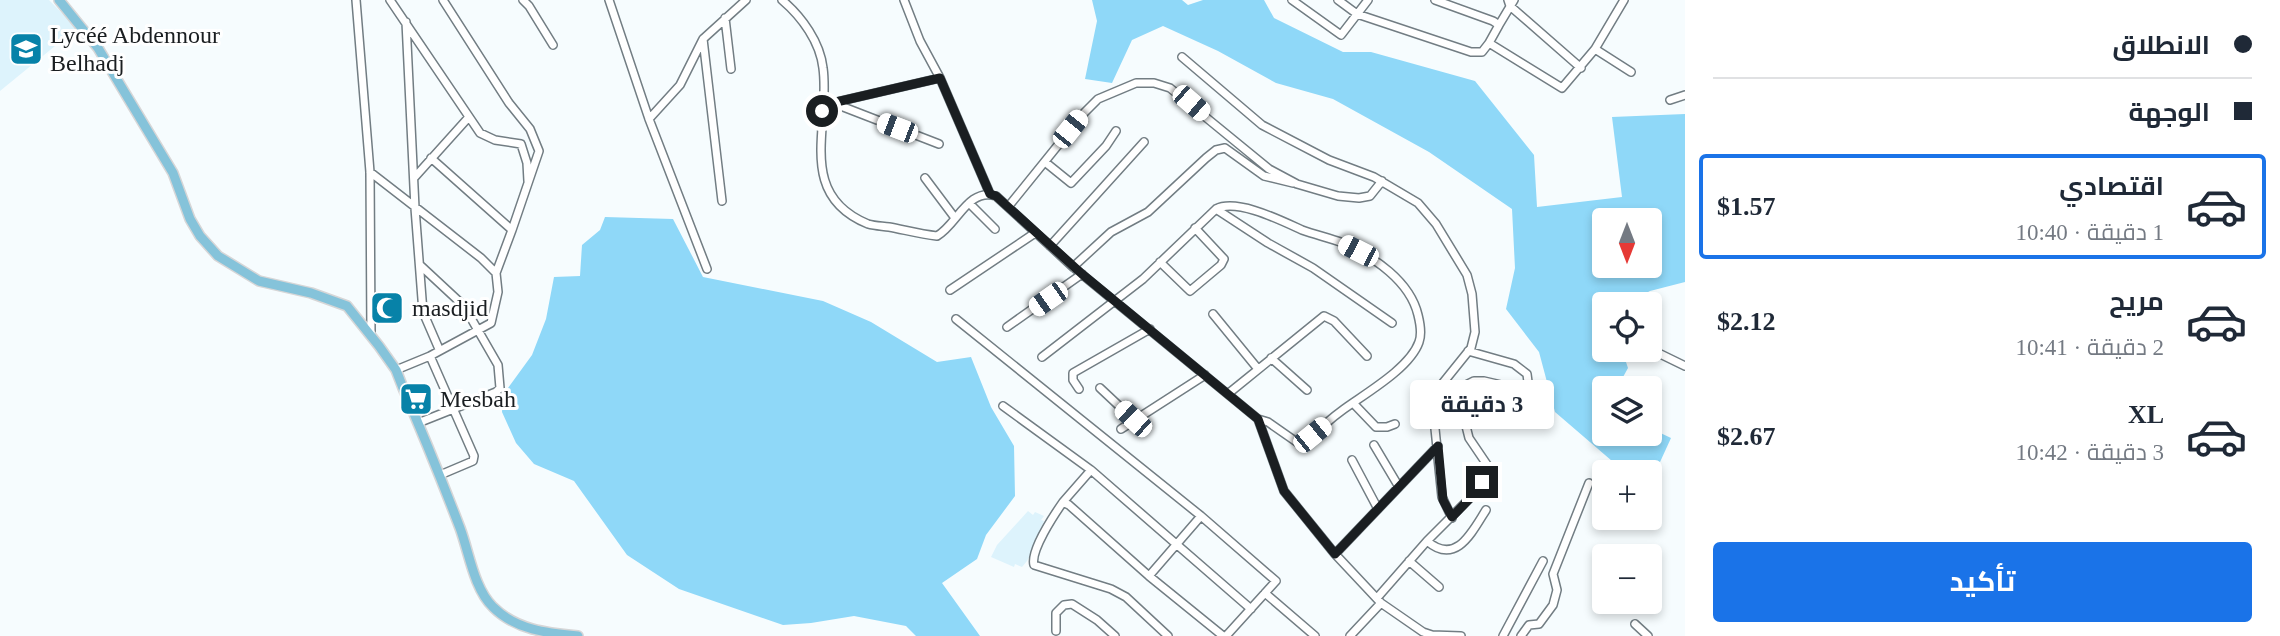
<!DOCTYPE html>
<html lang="ar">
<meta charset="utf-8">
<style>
:root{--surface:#fff;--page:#f2f2f3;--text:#1f2937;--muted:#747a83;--line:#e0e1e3;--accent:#1a73e8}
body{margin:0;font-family:"Times New Roman",Cairo,serif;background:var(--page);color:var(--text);direction:rtl;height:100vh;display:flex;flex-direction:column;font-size:26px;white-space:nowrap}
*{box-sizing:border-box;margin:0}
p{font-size:23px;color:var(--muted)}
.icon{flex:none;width:38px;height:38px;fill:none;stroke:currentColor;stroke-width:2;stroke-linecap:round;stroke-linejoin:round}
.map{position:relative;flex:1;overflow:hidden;direction:ltr}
.panel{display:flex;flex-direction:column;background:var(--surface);width:595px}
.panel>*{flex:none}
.hud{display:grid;align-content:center;height:154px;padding:0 28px;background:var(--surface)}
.needle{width:46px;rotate:180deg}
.tools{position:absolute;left:1592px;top:208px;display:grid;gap:14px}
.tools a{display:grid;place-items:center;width:70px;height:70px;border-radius:7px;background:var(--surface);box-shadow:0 4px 10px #0003;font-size:35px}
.end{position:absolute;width:32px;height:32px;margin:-16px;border:9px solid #1a1e21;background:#fff;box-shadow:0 0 0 4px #fff}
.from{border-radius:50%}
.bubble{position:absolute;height:49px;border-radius:7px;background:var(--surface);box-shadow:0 4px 10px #0003;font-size:23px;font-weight:700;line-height:49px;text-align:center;direction:rtl}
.car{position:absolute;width:21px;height:42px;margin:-21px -10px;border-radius:9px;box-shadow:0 0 5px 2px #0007;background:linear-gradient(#fff 24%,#345 0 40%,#fff 0 76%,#345 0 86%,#fff 0)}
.hud b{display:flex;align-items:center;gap:24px;height:66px;font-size:26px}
.hud b+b{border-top:2px solid var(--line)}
.hud i{width:18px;height:18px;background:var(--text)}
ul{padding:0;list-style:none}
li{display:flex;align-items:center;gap:21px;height:105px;margin:0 14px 10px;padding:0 14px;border:4px solid transparent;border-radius:7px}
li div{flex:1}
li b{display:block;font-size:26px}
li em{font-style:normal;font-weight:700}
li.selected{border-color:var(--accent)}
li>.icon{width:63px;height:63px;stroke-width:1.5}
.button{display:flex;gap:14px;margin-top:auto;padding:14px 28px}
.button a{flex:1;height:80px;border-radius:7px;background:var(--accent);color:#fff;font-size:28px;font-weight:700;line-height:80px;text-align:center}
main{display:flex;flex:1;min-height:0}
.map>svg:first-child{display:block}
</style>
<main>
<section class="panel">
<div class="hud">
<b><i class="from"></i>الانطلاق</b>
<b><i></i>الوجهة</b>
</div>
<ul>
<li class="selected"><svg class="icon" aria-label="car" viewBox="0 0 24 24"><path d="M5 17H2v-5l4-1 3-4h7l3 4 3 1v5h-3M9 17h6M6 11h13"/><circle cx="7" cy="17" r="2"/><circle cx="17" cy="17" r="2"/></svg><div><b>اقتصادي</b><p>1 دقيقة · 10:40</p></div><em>$1.57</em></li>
<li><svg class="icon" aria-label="car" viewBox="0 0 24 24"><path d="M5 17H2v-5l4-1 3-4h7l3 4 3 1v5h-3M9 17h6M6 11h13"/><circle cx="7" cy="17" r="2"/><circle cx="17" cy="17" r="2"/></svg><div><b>مريح</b><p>2 دقيقة · 10:41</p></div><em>$2.12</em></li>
<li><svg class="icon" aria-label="car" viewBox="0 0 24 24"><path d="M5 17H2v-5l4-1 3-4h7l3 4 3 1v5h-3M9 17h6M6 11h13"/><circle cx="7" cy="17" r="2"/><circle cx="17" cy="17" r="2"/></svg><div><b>XL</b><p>3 دقيقة · 10:42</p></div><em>$2.67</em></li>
</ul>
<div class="button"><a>تأكيد</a></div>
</section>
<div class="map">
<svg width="1685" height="636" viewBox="0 0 1685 636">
<rect width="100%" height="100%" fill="#f6fcfe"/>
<path fill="#ddf3fc" d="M0,0H49L77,28L0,91Z
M1028,511L1033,515L1035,512L1044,516L1041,520L1044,521L1036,540L1038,541L1027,561L1022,567L1015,564L1014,567L991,557L997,545Z"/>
<path fill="#8fd8f8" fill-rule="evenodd" d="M1092,0H1182L1188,5L1203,0H1264L1274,18L1343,52H1371L1475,81L1534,155L1537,207L1622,197L1612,117L1685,114V282L1650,291L1625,304H1605V350H1622L1628,368L1617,388H1605V434H1650V428L1671,438L1650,484V472H1630L1612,461L1555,412L1539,352L1506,309L1515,268L1512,209L1429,152L1333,99L1276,83L1218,51L1163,26L1132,40L1112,83L1085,79L1097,21ZM1605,220H1650V266H1605Z
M605,217L673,219L703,277L823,301L871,322L937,362L971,357L991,407L1014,446L1015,496L986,535L977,559L942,583L980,636H916L906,626L854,616L811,623L783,625L679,589L627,555L574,481L534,464L516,443L502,412L503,395L532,355L546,319L554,277L580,276L582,245L600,230Z"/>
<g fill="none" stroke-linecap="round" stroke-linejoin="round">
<defs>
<path id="minor" d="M356,0L370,172L371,334
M390,0L480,133L495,140L521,144L527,163L528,181
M443,0L509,103L530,129L539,151L512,230
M523,0L529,6L553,45
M609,0L649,119L707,269
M782,0C802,17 820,42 823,68C831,126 795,194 868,224C875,226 882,226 889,227C905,230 920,234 937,236C957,225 968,187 996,196L1073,267L1258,419L1284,491L1335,554L1381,603L1423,632L1432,635L1461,636
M904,0L920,41L940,78L990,194
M1292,0L1341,35L1368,0
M1338,0L1357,14L1471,52H1482L1489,43
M1435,0L1493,21L1499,25L1489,43L1562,88L1595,49L1624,0
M1508,0L1510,6L1581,68
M725,18L731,69
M406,22L415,208L423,312L439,349
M1499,25L1514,0
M1595,49L1631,72
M1182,57L1262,125L1329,160L1374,177L1418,203L1436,224L1467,275L1472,294L1475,332L1471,348L1438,389L1433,403L1435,414
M1670,100L1685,95
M823,101L832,103L940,78
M833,103L939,144
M649,119L680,85L703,39
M1045,162L1071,183L1106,146L1116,131
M370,172L481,258L496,273L512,230L431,158
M414,178L468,118
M925,178L955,218
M722,201L703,39L746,0
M969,203L995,229
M1008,207L1084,113L1098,99L1136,83H1154L1170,88L1269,169L1297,184L1338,196L1359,198L1370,196L1382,181
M1216,209L1268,243L1313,268L1392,323
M1050,246L1144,142
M1160,262L1190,291L1221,265L1224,259L1195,228
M1073,267L1111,232L1148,212L1206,158L1216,150L1225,148L1264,176L1293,183
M950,290L1035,233
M1213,314L1258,369
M956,319L1201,516L1276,581L1226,636
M1007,327L1082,274
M1650,349L1685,366
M430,356L474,456L473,461L440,475
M1042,357L1143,279L1216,209C1237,198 1282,221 1302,230C1316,235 1330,238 1343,243C1374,257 1410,281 1418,315C1420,323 1422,334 1419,342C1410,368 1366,393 1344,409C1330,419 1316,432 1304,444L1298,443L1268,422L1258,419
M1271,358L1307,390
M396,370L430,356L491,323L498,292L496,273
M1100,388L1133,419
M1079,389L1073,380V373L1150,329
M1229,393L1324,316L1334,321L1367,356
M1353,403L1376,427H1387L1395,424
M1003,406L1091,470L1251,609
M418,423L496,392L500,388L498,365L464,306L421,266
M1121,429L1205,375
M1374,445L1399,487
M1352,460L1378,509
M1063,502L1091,470
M1452,518L1442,497L1434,419L1439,406L1462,387L1474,381H1484L1510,387H1525L1528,382L1527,374L1514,364L1468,351
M1427,541L1474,494L1490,469L1469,438L1466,426C1480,398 1496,409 1519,420
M1335,554L1438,446
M1409,561L1439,587
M1149,576L1201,516
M1265,593L1315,636
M1377,598L1427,541C1456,566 1472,532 1486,510
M1635,624L1648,636
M1056,631V613L1064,605L1072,604L1097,620L1115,636
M1168,636L1126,597L1111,589L1034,565C1030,551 1054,515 1063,502L1069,505L1149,576L1223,636
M1350,636L1381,603
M1503,636L1543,561
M1521,636L1529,625L1539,624L1553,605L1557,590L1553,574L1589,483"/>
<path id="major" d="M59,0L98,48L173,173L190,219L200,236L218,256L259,281L311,293L347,306L379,346L396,370L403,388C423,434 442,481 460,528C469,552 474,589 493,607C516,630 547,633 578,636"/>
</defs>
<use href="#minor" stroke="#727d83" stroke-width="10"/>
<use href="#major" stroke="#d6d6d7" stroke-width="12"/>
<use href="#minor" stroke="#fff" stroke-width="7"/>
<use href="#major" stroke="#85c3da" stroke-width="9"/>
</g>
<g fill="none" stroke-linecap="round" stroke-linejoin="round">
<path stroke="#1a1e21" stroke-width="9" d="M822,111V101L832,103L940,78L990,194L996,196L1082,274L1258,419L1284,491L1335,554L1438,446L1443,500L1452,517L1474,494L1482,482"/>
</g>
<defs>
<symbol id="school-square" viewBox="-11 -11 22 22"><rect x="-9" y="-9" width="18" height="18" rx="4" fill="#0782a8" stroke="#fff"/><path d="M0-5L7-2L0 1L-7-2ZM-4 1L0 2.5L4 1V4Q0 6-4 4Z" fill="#fff"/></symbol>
<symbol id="mosque-square" viewBox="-11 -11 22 22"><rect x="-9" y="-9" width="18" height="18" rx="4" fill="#0782a8" stroke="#fff"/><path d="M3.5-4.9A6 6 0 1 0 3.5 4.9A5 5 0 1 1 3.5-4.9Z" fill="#fff"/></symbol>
<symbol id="supermarket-square" viewBox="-11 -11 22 22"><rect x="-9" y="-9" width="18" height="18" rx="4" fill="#0782a8" stroke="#fff"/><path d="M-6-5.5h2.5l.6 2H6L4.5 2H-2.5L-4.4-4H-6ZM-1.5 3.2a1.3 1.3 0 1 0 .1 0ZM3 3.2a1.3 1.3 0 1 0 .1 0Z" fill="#fff"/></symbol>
</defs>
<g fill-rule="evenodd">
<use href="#school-square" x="7" y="30" width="38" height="38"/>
<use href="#mosque-square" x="368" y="289" width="38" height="38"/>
<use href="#supermarket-square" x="397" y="380" width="38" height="38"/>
</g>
<g text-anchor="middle" stroke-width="6" stroke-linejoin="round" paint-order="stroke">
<g font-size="24" fill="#1a1e21" stroke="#fff" text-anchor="start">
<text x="50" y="43">Lycéé Abdennour<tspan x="50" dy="28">Belhadj</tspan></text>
<text x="412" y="316">masdjid</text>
<text x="440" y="407">Mesbah</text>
</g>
</g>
</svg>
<div class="tools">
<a><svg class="needle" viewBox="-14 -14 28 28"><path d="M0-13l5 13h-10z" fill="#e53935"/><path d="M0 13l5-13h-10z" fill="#747a83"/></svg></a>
<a><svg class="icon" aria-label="locate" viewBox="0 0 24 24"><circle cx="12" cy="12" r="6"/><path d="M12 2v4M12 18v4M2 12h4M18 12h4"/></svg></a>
<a><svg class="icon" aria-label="layers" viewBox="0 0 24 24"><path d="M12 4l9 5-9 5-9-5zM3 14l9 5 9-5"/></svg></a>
<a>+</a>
<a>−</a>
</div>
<i class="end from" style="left:822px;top:111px"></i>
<i class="end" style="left:1482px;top:482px"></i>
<div class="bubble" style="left:1410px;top:380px;width:144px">3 دقيقة</div>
<i class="car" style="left:1191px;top:103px;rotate:131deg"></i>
<i class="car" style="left:897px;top:128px;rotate:291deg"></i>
<i class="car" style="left:1070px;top:129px;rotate:39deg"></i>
<i class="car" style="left:1358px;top:251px;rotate:297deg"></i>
<i class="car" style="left:1048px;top:299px;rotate:235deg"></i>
<i class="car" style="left:1133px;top:419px;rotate:313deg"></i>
<i class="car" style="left:1312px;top:435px;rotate:51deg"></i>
</div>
</main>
